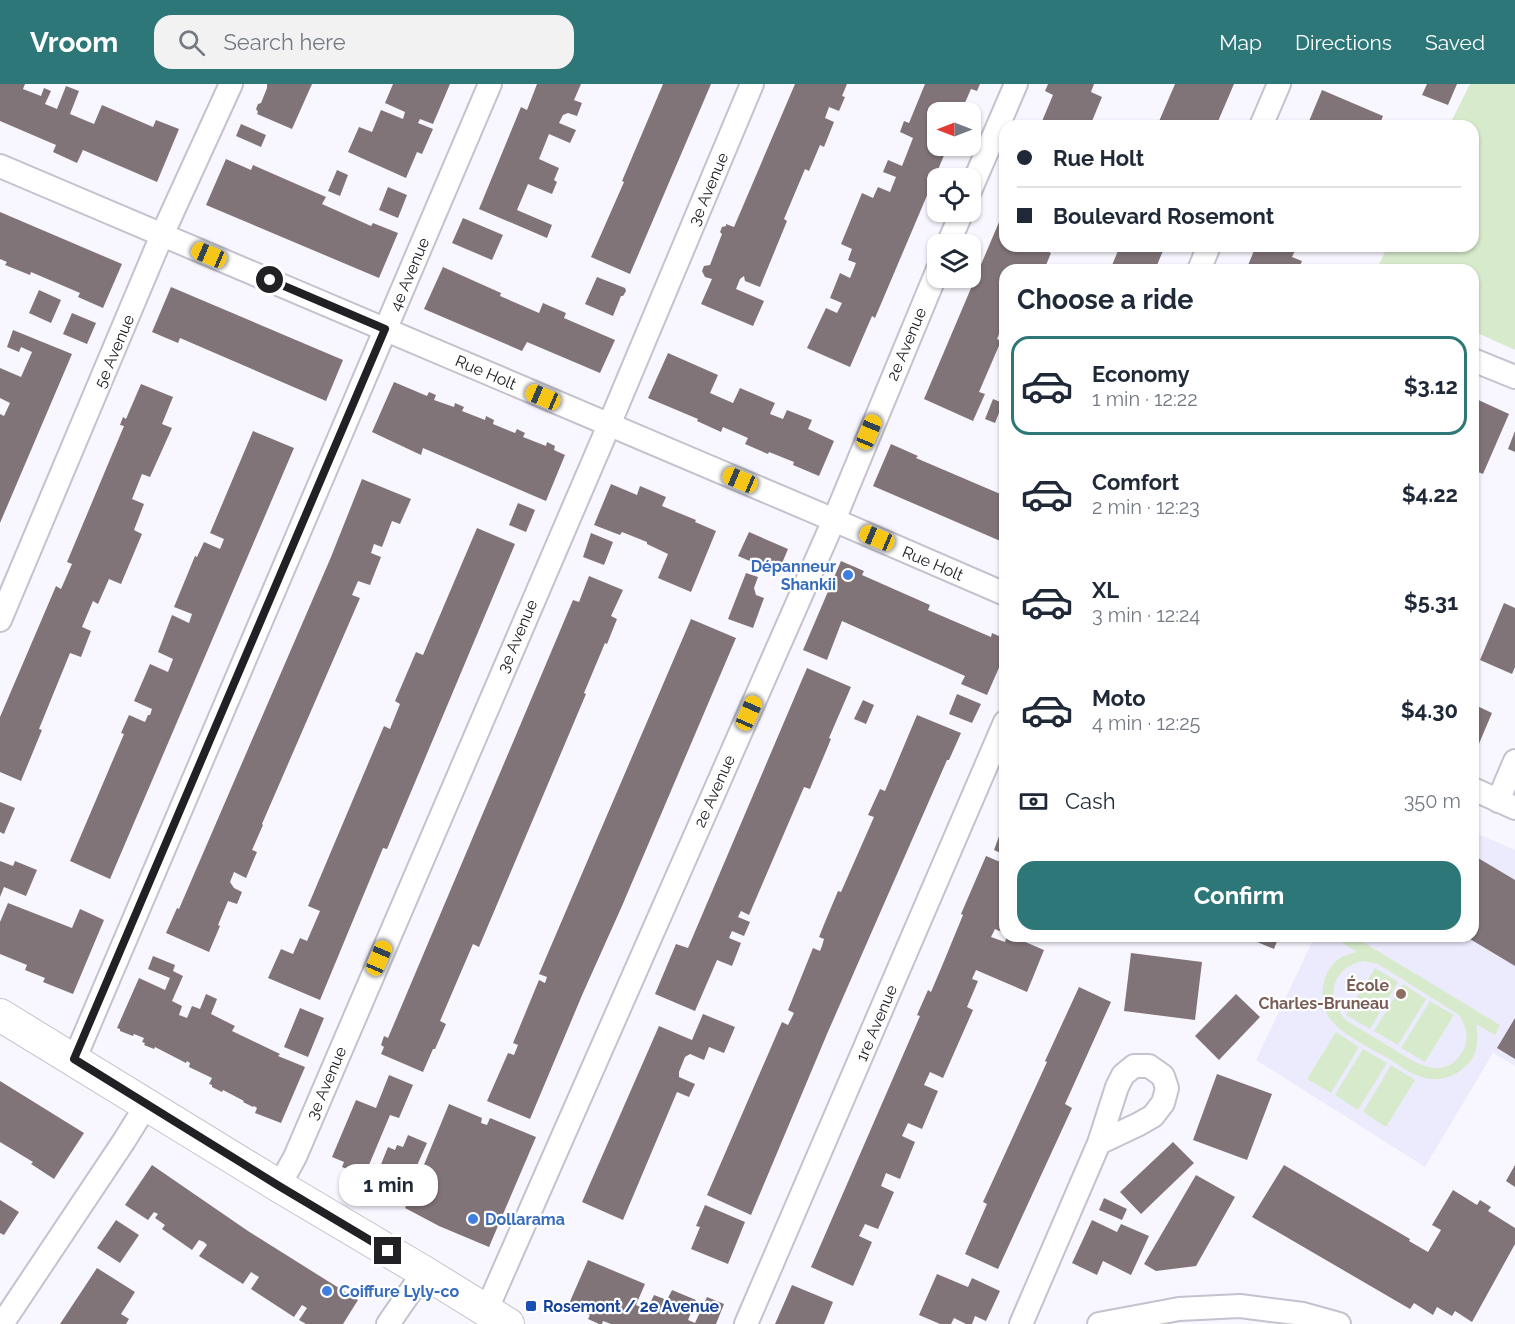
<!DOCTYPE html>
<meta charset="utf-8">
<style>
:root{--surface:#fff;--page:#f2f2f3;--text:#1f2937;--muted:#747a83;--line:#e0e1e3;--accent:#2d7779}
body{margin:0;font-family:Raleway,sans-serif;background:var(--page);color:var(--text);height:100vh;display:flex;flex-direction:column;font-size:22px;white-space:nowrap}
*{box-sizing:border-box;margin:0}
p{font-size:20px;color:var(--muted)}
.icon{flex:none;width:33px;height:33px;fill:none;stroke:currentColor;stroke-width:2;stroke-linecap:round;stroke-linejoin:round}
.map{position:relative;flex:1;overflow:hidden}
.panel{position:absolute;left:999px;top:180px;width:480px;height:678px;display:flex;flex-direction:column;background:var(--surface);border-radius:18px;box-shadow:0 2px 4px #0004}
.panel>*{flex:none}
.banner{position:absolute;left:999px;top:36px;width:480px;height:132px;border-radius:18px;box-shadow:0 2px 4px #0004;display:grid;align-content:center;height:132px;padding:0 18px;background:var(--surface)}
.needle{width:39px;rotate:270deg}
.tools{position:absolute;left:927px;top:18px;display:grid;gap:12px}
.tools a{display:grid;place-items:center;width:54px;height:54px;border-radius:12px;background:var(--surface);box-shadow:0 2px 4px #0004;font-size:30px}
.end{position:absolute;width:27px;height:27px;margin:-14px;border:8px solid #212125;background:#fff;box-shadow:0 0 0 3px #fff}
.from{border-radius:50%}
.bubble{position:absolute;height:42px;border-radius:18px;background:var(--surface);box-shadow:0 2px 4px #0004;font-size:20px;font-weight:700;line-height:42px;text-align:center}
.car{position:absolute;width:18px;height:36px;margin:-18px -9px;border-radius:8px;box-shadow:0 0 4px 2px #0007;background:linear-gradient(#f5c518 24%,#345 0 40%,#f5c518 0 76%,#345 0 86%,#f5c518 0)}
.banner b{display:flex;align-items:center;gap:21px;height:57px;font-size:22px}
.banner b+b{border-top:2px solid var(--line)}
.banner i{width:15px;height:15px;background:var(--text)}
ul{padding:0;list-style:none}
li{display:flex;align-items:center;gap:18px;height:99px;margin:0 12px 9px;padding:0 6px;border:3px solid transparent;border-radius:18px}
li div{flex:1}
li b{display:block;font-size:22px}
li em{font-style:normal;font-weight:700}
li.current{border-color:var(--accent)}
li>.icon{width:54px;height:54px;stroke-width:1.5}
h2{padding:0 18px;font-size:27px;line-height:72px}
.pay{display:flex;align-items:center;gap:15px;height:66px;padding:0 18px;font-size:22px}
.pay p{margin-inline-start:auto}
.action{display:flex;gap:12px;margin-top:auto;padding:12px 18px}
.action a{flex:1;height:69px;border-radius:18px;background:var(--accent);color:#fff;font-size:24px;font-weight:700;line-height:69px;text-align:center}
header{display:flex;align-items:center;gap:36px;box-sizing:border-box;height:84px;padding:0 30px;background:var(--accent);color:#fff}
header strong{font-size:28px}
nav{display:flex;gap:33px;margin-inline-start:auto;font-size:21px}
.search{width:420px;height:54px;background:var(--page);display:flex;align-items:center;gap:15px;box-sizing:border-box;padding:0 21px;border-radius:18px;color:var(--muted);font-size:22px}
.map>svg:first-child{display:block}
</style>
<header>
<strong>Vroom</strong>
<div class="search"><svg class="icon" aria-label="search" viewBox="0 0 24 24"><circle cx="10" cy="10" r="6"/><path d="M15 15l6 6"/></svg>Search here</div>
<nav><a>Map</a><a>Directions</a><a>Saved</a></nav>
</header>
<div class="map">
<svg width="1515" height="1240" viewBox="0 0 1515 1240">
<rect width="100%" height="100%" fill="#f8f7ff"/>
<path fill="#ecebfe" d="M1473,748L1515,766V982L1493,969L1425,1083L1256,976L1315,852H1473Z"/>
<path fill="#d7ebcc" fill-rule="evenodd" d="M1470,0H1515V266L1473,247V186H1376L1388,162H1473V42H1449Z
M1340,852H1353L1500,941L1495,951L1476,940C1479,954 1478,968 1469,979C1461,988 1449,995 1437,995C1431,996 1424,994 1419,992C1409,989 1400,982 1391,976C1374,966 1342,951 1331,936C1318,919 1320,892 1336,877C1342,872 1349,870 1357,868L1338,856ZM1363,877L1378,880L1459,931C1467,944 1470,957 1461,970C1441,1000 1408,974 1387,961C1374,953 1360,945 1347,937C1324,915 1331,884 1363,877Z
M1375,884L1398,898L1370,945L1346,931Z
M1403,900L1426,915L1398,961L1374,947Z
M1430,917L1454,931L1425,978L1401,964Z
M1336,948L1359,963L1331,1009L1307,995Z
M1363,965L1387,979L1358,1026L1335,1011Z
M1391,981L1415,996L1386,1043L1363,1028Z"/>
<path fill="#817478" d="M0,0H25L23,5L41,12L44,4L51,7L45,20L57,25L66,2L79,7L70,30L94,40L102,21L153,43L156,36L179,45L157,98L83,66L77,79L53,68L56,61L0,37Z
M267,0H312L292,45L257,30L258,28L256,25L258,20L261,19L267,4Z
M393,0H450L433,40L420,35L418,39L433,45L422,70L417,68L406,94L348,68L359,43L372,48L381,26L403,35L405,28L385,19Z
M537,0H581L574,16L582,19L577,32L568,29L563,31L559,39L576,46L570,59L549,50L539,75L559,84L554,96L557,98L552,110L528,100L517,126L552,141L547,154L479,125L521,23L527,26Z
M663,0H711L630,190L591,173L624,98L622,97Z
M795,0H847L842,12L845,13L839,27L829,23L825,34L834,38L824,63L820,61L809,87L805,85L784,135L787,137L760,203L745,197L744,192L740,195L736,205L764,217L753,242L701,220L712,195L705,193L702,187L704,182L710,181L722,150L720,148L722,143L726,142V140L734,143Z
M925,0H980L977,7L971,5L961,28H938V62H948L875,234L872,232L850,283L807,264L826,224L837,229L842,219L830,214L840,189L850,194L856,179L848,176L852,165L841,160L862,109L873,114L878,103L890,108L896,93L883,88L888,76L902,82L913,54L900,48L904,37L909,39Z
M1048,0H1094L1091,8L1102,13L1090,42H1040L1053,11L1045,7Z
M1175,0H1234L1216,42H1157Z
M1427,0H1457L1448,21L1422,11Z
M1322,6L1383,32L1379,42H1307Z
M241,40L266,51L261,63L236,52Z
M226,75L251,86L253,81L278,92L326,113L322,120L371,142L373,139L398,149L379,194L206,121Z
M337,86L348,91L340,112L328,107Z
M388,103L407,111L398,134L379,126Z
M1005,124V162H1038V163L1051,169L1044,186H1005V235L997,255L1001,257L979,308L985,310L973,337L924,315Z
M0,128L122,180L103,224L78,213L80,209L31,188L30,191L5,181L7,178L0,175Z
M463,134L503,151L492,176L452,159Z
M1120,162H1165L1155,186H1110Z
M1256,162H1297L1292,173L1302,177L1298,186H1246Z
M443,183L501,209L500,212L539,229L543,219L566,229L564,234L615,256L600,289L527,258L522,267L424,225Z
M597,193L625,204L626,207L623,212H621L613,232L585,220Z
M171,203L343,276L326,317L180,254L178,259L152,248Z
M39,206L61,216L51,239L29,229Z
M72,229L96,239L87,260L63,250Z
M13,246L72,270L0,439V330L4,332L10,319L0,314V284L21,293L32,268L21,263L19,268L7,263Z
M668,269L718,291L710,309L733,319L740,304L775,319L770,330L783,335L787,326L812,336L808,345L834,357L819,392L793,381L794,378L769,368L768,370L745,360L748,354L723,343L721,348L697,337L698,335L648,314Z
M394,298L427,312L429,308L436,311L434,316L454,323L455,319L464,323L462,327L485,336L486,332L494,336L493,340L515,349L517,345L525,349L523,353L546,362L547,358L555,362L554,366L565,371L546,417L423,364L421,371L372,348Z
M141,300L173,313L162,340L172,344L150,393L142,390L132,415L144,420L134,446L142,450L121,500L109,495L98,520L93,517L82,543L91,547L81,573L70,569L39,645L42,646L21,697L0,688V633L56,502L61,505L72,480L67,478L124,342L120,341L123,333L126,335Z
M1474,314L1509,330L1483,390L1473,386Z
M993,315L1003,319L995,339L985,335Z
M253,347L294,364L110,795L70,777L124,650L121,649L129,631L145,638L148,631H150L152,625L134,617L150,580L168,588L173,575L158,568L172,531L189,539L192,530L174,523L195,472L197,473L204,458L220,465L224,455L210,449Z
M1515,347V368L1508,365Z
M891,360L918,372L916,374L1005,412V459L873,402Z
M362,395L411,415L400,440L392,437L382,463L374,460L371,469L381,473L370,501L358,497L352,511L360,514L262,740L263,741L252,766L257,768L246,794L234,788L230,798L234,804L242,808L237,820L228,817L218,841L220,842L209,868L166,849L177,824L179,825L223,723L331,473Z
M611,400L637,411L640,402L666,413L662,422L696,436L695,438L716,447L691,508L658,494L668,470L647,460V458L622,448L620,451L594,441Z
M518,419L535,426L526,448L509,441Z
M477,444L515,460L387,765L383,764L320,916L268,894L281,865L293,870L300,854L307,857L320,827L308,822L384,642L390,645L400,620L395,617L416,568L423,571Z
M749,448L788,465L778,489L738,472Z
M591,449L613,458L604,481L583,473Z
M841,477L864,487L862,491L930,521L928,526L991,553L992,549L1001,553L999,556L1005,559V570L987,611L961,600L965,592L842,537L827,576L803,566Z
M746,489L758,493L754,504L756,511L764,514L753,544L728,535Z
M589,492L623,506L611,532L617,535L607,560L605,559L584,609L586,610L479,863L473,860L440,937L446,940L435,965H433L423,988L381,970L384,963L381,961L384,952L388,954L573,516L579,518Z
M1504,519L1515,524V583L1512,590L1480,576Z
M691,535L736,554L622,822L583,909L530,1035L487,1017L508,969L514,971L518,961L513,959L539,896L545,899L547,893L539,890Z
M807,584L851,603L829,654L831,655L810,705L804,703L749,831L741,827L738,833L750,838L744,852L732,847L729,854L741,859L732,882L717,876L695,927L655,910L676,860L688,864Z
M957,610L981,620L972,639L949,630Z
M863,616L874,621L866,640L854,635Z
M1473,620L1492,629L1478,662L1473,660Z
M917,631L961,649L949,676H947L827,950L751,1131L707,1111L782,938L788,941L794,929L788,926L813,864L820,867L822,862L824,855L819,853L825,838L838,807L841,808L874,733L868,731L880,705L885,707Z
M0,718L15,724L4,750L0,748Z
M1005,736V771L994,766Z
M1473,771L1515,796V882L1465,852H1473Z
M986,772L1005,780V847L1004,849L995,845L991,853L1005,858L1007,852H1011L1044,866L1027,908L976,886L972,895L978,897L967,923L973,926L943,994L930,988L924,1001L938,1007L922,1045L908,1039L902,1052L915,1058L900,1095L886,1089L881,1102L894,1108L878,1145L865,1140L859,1152L872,1158L853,1202L811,1183L920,932L917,931L928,906L931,908L942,882L963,831L961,830Z
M0,777L13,782L15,777L37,786L26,812L4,803L0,813Z
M8,819L72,844L80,825L104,836L73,910L43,898L45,894L25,886L27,881L0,870V838Z
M1243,852H1279L1274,865Z
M1131,869L1202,878L1195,936L1124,927Z
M153,872L175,881L173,887L183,892L172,917L182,922L179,931L187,934L192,922L200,925L206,910L217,915L211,930L235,942L232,947L280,970L278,972L305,983L281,1039L255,1029L257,1024L254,1022L253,1023L243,1018L244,1017L223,1006L222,1008L212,1003V1001L209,1000L212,994L189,983L190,979L187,977L186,979L155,963L154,965L144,961L145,959L142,958L144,954L134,950L133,952L120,947V945L117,944L139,894L165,906L170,894L148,885Z
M1079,903L1111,918L1065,1020L1072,1024L998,1185L965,1170L987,1120L983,1118L1047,978L1045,977Z
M1236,910L1260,933L1219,976L1195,952Z
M300,924L324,934L308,973L284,963Z
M703,930L735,943L724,969L709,963L704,976L690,970L685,973L679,988V993L695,1000L689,1013L677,1008L623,1136L582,1118L659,942L692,956Z
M1515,934V975L1497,964Z
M1217,990L1272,1010L1247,1076L1193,1056Z
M389,991L413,1001L399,1034L390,1031L366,1088L354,1083L352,1087L342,1083L344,1078L332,1073L356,1016L376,1024Z
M0,997L84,1049L54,1095L31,1080L33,1078L0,1058Z
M449,1020L482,1034L481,1039L487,1041L490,1034L536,1053L489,1163L439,1142L405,1124L410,1115L373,1100L388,1063L395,1066L397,1061L403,1063L408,1051L427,1059L415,1086L421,1088Z
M1173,1058L1194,1079L1141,1130L1120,1108Z
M152,1081L248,1147L358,1216L343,1240H306L299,1236L307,1224L302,1221L294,1233L251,1205L259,1193L251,1188L243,1200L199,1172L207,1161L204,1158L199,1156L192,1166L162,1145L165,1141L155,1134L158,1130L154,1128L148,1136L125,1121Z
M1284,1081L1410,1155L1409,1157L1428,1168L1441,1146L1432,1141L1453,1106L1477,1121L1480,1116L1491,1123L1488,1127L1515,1144V1160L1472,1238L1455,1227L1452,1232L1437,1223L1433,1231L1414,1219L1410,1225L1252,1133Z
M1515,1081V1103L1506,1097Z
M1196,1091L1235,1113L1196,1182L1156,1187L1144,1180Z
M1104,1114L1127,1125L1122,1136L1099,1126Z
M0,1116L19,1128L4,1151L0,1149Z
M705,1121L745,1138L728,1180L691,1165L700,1143L696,1142Z
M116,1136L139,1151L120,1179L97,1164Z
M1092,1136L1117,1148L1121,1140L1149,1152L1131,1191L1103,1177L1097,1191L1072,1179Z
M588,1176L645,1200L636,1221L647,1226L654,1211L667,1216L672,1206L696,1216L688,1236L695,1239L707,1213L724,1220L716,1240H611L603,1237L602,1240H599L588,1235L590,1231L568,1222Z
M97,1184L135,1208L121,1230L129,1235L126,1240H60Z
M937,1190L968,1203L972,1194L1000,1207L986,1237L975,1232L972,1240H966L954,1234L951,1240H940L919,1231Z
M792,1201L833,1218L824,1240H775Z"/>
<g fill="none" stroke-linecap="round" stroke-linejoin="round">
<defs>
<path id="minor" d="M1261,42L1279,0
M0,82L834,436L1005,510
M970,107L1016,0
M948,160L962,128
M1199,186L1209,162
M1473,276L1515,293
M0,536L162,151L231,0
M1473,705L1515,724
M1498,717L1515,677
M74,976L490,0
M279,1102L295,1073L609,341L752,0
M486,1227L834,436L938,185
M2,1240L124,1057L147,1020
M388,1240L424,1188
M746,1240L1005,638
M1021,1240L1099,1059L1117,1003L1123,991L1134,982H1149L1163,992L1167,1004L1163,1019L1153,1032L1139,1040L1099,1059
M1099,1240L1179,1225L1240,1222L1303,1230L1339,1240"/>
<path id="secondary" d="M0,931L279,1102L424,1188L508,1240"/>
</defs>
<use href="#minor" stroke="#c3c2ce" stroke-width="26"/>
<use href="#secondary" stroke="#c3c2ce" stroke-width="34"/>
<use href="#minor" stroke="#fff" stroke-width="22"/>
<use href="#secondary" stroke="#fff" stroke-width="32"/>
</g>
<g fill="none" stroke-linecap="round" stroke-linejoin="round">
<path stroke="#212125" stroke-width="8" d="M270,196L385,245L74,975L279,1102L388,1167"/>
</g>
<g fill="#3f7fe0" stroke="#fff" stroke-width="2">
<circle cx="848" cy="491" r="6"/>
<circle cx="473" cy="1135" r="6"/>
<circle cx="327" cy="1207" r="6"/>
</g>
<circle fill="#8d6e63" stroke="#fff" stroke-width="2" cx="1401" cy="910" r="6"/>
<rect fill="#1a4fb4" stroke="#fff" stroke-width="2" x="525" y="1216" width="12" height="12" rx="3"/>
<g text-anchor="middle" stroke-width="4.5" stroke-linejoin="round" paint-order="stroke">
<g font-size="16" fill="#212125" stroke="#fff">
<text transform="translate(708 105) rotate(-67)" y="6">3e Avenue</text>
<text transform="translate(409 190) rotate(-67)" y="6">4e Avenue</text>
<text transform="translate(906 260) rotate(-67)" y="6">2e Avenue</text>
<text transform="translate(114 267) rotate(-67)" y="6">5e Avenue</text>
<text transform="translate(486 288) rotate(23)" y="6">Rue Holt</text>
<text transform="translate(933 479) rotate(23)" y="6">Rue Holt</text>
<text transform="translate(517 552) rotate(-67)" y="6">3e Avenue</text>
<text transform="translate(714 707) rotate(-66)" y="6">2e Avenue</text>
<text transform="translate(876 939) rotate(-67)" y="6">1re Avenue</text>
<text transform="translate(326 999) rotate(-67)" y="6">3e Avenue</text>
</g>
<g font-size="16" font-weight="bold" fill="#366cbe" stroke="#fff" text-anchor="start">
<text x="836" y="488" text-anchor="end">Dépanneur<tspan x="836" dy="18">Shankii</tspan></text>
<text x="485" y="1141">Dollarama</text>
<text x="339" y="1213">Coiffure Lyly-co</text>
</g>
<g font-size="16" font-weight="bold" fill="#785e54" stroke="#fff" text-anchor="end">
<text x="1389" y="907">École<tspan x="1389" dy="18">Charles-Bruneau</tspan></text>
</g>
<g font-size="16" font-weight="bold" fill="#164399" stroke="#fff" text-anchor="start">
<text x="543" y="1228">Rosemont / 2e Avenue</text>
</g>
</g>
</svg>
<div class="tools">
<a><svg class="needle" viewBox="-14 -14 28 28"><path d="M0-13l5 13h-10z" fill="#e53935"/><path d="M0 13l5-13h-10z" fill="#747a83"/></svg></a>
<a><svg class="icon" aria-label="locate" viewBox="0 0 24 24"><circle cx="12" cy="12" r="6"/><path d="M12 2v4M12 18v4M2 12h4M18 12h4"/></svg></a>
<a><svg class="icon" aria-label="layers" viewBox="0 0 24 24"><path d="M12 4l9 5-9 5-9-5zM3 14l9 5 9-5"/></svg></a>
</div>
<i class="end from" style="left:270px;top:196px"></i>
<i class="end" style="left:388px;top:1167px"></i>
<div class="bubble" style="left:339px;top:1080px;width:99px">1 min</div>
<i class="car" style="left:209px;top:171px;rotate:293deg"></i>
<i class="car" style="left:543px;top:313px;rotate:293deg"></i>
<i class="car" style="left:869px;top:348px;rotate:22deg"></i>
<i class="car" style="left:740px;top:396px;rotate:293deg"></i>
<i class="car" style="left:877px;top:454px;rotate:293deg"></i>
<i class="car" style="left:749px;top:629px;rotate:24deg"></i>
<i class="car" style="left:379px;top:874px;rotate:23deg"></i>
<div class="banner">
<b><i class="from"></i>Rue Holt</b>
<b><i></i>Boulevard Rosemont</b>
</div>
<section class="panel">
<h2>Choose a ride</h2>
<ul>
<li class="current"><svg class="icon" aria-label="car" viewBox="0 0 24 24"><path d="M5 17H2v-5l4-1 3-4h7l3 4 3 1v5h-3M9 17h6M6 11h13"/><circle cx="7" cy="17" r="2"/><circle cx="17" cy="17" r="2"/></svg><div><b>Economy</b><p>1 min · 12:22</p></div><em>$3.12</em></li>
<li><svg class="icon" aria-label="car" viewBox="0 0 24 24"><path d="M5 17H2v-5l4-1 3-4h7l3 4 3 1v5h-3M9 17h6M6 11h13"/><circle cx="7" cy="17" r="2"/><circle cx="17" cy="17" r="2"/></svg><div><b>Comfort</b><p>2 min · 12:23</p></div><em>$4.22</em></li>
<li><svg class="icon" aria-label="car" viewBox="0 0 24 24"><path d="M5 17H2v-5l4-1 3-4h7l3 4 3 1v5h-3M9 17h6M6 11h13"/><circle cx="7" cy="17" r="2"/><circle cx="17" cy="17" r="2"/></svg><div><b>XL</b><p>3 min · 12:24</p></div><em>$5.31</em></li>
<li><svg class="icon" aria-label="car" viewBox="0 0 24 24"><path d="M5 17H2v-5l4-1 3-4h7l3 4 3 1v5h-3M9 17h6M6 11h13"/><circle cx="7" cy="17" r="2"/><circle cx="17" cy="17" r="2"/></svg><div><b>Moto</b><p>4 min · 12:25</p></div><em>$4.30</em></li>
</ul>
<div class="pay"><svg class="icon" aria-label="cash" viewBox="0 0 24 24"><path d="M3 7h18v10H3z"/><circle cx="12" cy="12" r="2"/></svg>Cash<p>350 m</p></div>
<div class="action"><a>Confirm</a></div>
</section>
</div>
